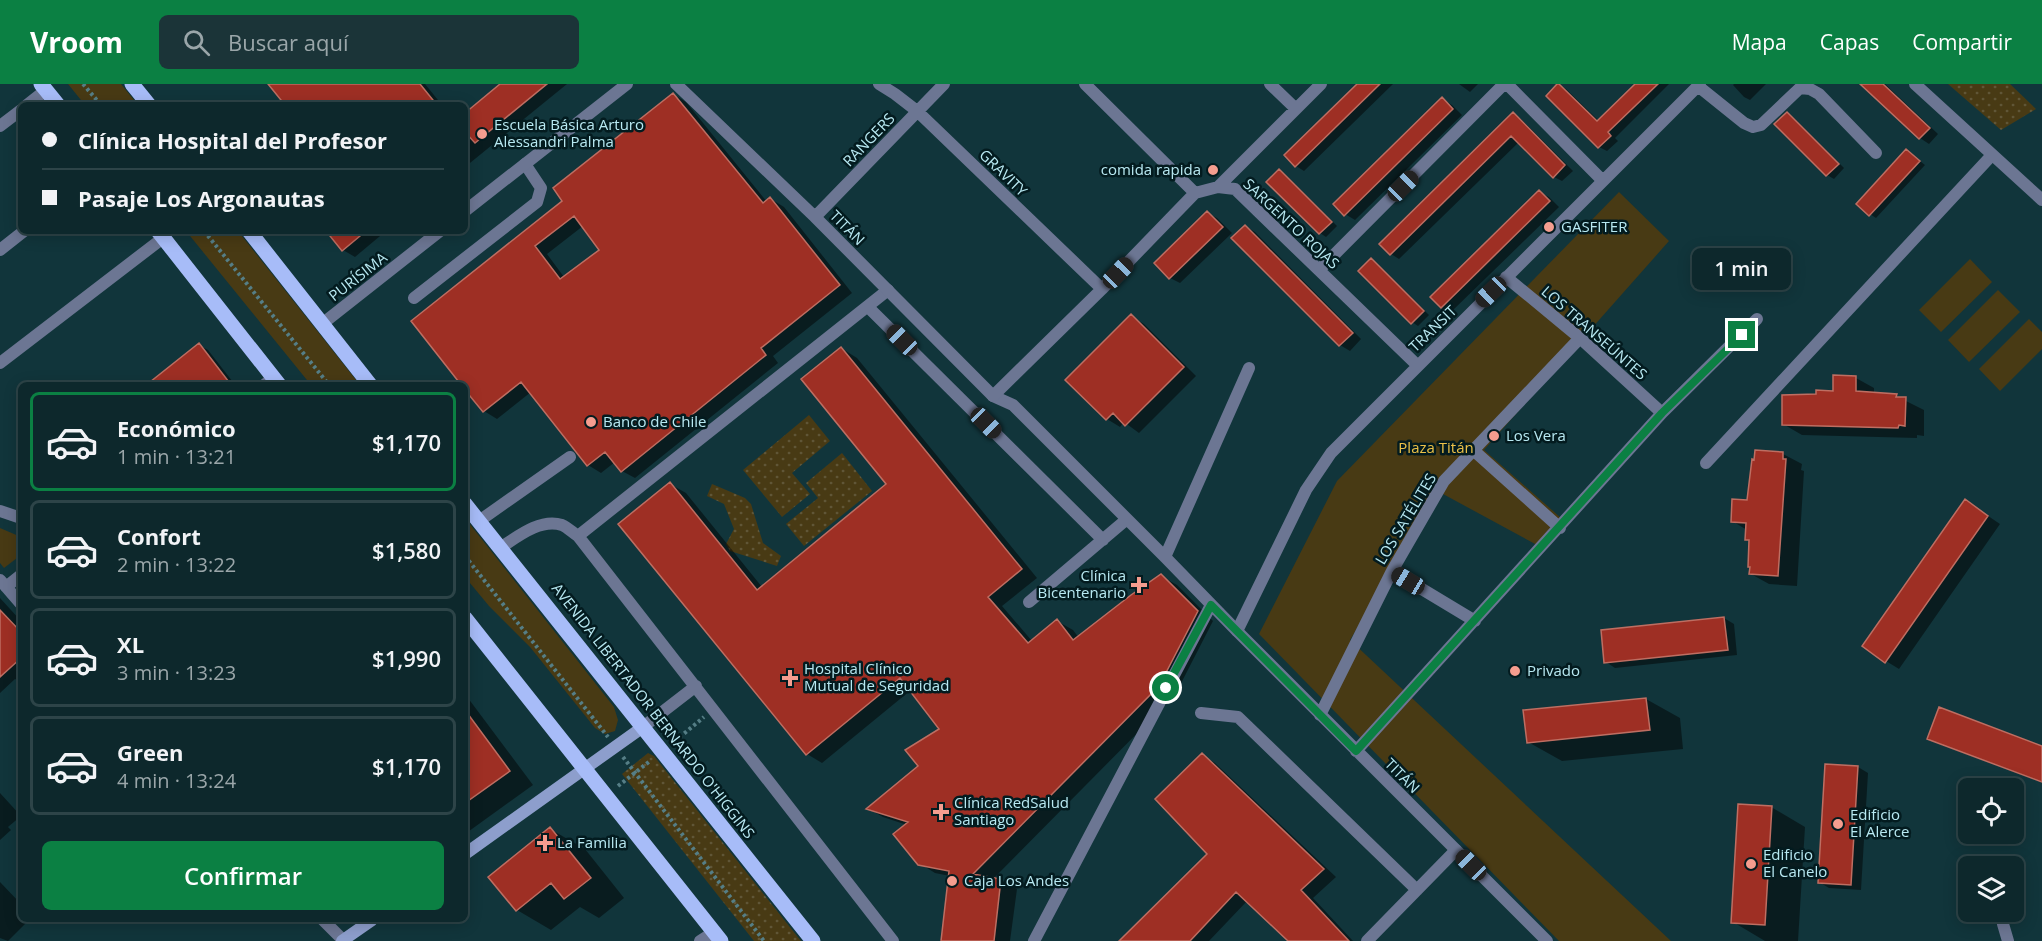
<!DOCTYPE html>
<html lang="es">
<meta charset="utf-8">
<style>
:root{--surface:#0d282c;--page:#1b3438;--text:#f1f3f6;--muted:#9aa6a9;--line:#2d4448;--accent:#0b8043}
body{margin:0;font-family:"Open Sans",sans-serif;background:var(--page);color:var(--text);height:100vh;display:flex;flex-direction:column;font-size:22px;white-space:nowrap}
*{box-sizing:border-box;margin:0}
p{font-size:20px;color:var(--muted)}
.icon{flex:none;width:33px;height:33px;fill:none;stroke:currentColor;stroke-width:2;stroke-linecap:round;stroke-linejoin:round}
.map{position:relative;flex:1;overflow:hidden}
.drawer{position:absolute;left:18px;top:298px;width:450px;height:540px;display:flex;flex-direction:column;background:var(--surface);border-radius:9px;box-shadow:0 3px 15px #0003,0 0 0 2px var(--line)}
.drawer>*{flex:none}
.top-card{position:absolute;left:18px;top:18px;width:450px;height:132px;border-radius:9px;box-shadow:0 3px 15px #0003,0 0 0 2px var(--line);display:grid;align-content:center;height:132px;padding:0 24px;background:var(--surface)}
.buttons{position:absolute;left:1958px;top:694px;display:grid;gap:12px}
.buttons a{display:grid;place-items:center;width:66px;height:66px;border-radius:9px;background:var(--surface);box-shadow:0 3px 15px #0003,0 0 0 2px var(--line);font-size:30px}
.end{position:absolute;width:27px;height:27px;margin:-14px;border:8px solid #0b8043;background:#fff;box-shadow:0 0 0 3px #fff}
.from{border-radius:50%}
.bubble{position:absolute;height:42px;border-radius:9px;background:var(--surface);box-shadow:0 3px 15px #0003,0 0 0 2px var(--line);font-size:20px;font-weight:600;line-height:42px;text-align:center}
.car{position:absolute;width:18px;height:36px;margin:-18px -9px;border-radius:8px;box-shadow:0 0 4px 2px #0007;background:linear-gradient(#222 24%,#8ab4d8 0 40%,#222 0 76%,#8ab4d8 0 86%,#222 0)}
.top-card b{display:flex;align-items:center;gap:21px;height:57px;font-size:22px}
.top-card b+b{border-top:2px solid var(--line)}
.top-card i{width:15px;height:15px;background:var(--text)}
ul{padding:10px 0 0;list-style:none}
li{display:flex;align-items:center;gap:18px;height:99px;margin:0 12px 9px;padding:0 12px;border:3px solid var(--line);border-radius:9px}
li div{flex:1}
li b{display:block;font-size:22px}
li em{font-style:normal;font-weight:600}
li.on{border-color:var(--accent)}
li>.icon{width:54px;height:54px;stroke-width:1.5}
.button{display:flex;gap:12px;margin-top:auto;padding:12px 24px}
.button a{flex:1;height:69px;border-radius:9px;background:var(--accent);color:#fff;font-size:24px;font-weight:600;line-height:69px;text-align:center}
header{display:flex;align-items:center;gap:36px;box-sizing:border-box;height:84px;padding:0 30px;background:var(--accent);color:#fff}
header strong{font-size:28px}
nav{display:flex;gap:33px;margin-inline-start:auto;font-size:21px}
.search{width:420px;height:54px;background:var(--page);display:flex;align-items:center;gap:15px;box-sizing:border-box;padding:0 21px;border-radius:9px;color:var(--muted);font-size:22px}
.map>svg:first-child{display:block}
</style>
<header>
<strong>Vroom</strong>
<div class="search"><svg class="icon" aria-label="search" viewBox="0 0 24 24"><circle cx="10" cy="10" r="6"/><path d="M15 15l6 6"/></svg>Buscar aquí</div>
<nav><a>Mapa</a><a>Capas</a><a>Compartir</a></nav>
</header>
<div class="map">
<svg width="2042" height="857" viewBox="0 0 2042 857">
<defs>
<pattern id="grass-dots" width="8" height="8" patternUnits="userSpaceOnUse" patternTransform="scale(1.5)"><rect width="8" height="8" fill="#483a14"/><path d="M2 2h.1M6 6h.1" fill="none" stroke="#605637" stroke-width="1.8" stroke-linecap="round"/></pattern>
</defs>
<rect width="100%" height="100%" fill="#11353b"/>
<path fill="url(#grass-dots)" d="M1948,0H2010L2036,25L2001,46Z
M809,331L830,357L792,389L810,410L782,433L743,386Z
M842,369L872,407L804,462L786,440L818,414L806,399Z
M712,400L745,414L751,420L763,459L781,472L777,482L730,467L726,460L734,445L724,420L707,412Z
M648,669L654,672L801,857H754L622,690Z"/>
<path fill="#483a14" d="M68,0H121L138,21H85Z
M1619,108L1669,157L1484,366L1561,434L1537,461L1443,410L1421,439L1350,556L1671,857H1559L1259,550L1337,397Z
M186,147H238L360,301H311Z
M1970,175L1992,198L1941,248L1919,226Z
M1998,206L2020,228L1969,278L1948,256Z
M2029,235L2042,248V265L2000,307L1979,285Z
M465,434L614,623L618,636L615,647L605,650L595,644L530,563L489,522L465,493Z
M0,444L21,453V471L4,484L0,479Z"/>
<path fill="#0007" fill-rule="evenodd" d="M270,0H425L442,21H287Z
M502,0H567L465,83V30Z
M1359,0H1393L1304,87L1296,82Z
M1459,0H1478L1470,8Z
M1637,0H1669L1615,54L1618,57L1607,67L1599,63L1548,11L1558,1L1566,5L1599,37Z
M1734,0H1766L1750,16L1744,13L1733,1Z
M1862,0H1885L1938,50L1929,60L1920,54Z
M673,10L686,18L767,118L771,115L784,123L852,209L773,272L778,279L635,394L622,387L615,378L601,389L588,381L531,308L497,335L484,327L413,238L564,117ZM583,142L601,166L564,193L547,170Z
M1442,15L1452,21L1462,31L1355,136L1345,130Z
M1513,30L1521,35L1573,87L1562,97L1554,93L1519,58L1399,175L1391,170Z
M1787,30L1793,33L1844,84L1834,95L1827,91L1776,40Z
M1907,67L1925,81L1876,134L1870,130Z
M1279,87L1285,90L1337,142L1326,153L1320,149L1268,98Z
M1539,108L1549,113L1559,123L1451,228L1442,223Z
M1207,129L1217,134L1232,149L1180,199L1170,194L1156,179Z
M1245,142L1255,148L1361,255L1350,267L1340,261L1233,154Z
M328,147H386L355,173L343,166Z
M1371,176L1377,180L1429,231L1418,242L1412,238Z
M1131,232L1144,240L1196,292L1139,349L1124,338L1120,343L1107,335Z
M199,261L208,266L236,302H147Z
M841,264L857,274L1037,494L1002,522L1032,557L1057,537L1073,546L1079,554L1161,492L1177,501L1213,537L1175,611L993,795L1001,796L1017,805L1010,857H943L950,792L935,789L919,779L907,741L883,733L869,725L920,683L941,646L911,606L822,679L807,670L670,400L686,409L762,503L889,400Z
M1856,294L1874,304V310L1896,312L1924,326V352L1917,351V354L1802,351L1783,340L1817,312L1834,308Z
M1783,370L1802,380L1801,386L1804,387L1797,502L1769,500L1751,490V458L1747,455V446L1732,437L1748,418L1756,377Z
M1966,417L2000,440L1899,585L1886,577Z
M0,514L21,537V598L15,595L0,609Z
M1724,534L1734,540L1737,571L1615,584L1606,578Z
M465,610L533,701L465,750Z
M1646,615L1680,634L1683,665L1562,677L1528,658Z
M1929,654L2042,663V698L1939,660Z
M1202,671L1215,679L1336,793L1313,814L1353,857H1290L1248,816L1209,857H1122L1209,770Z
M1858,683L1868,689L1861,806L1829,804L1819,798Z
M0,709L21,732L8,743L11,746L0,756Z
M1771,723L1805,743L1798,857H1765L1733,838Z
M550,745L585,765L624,814L599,834L580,823L551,846L517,826Z
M0,798L21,820V836H29L8,857L0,854Z"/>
<path fill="#9e2f24" stroke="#be6e62" stroke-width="1.5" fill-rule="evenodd" d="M268,0H420L437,21H285Z
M500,0H547L475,59L465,48V29Z
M1357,0H1380L1295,83L1284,71Z
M1557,0H1559L1597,37L1635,0H1658L1608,48L1611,52L1598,64L1546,12Z
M1860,0H1883L1930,44L1919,55Z
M673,9L763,119L770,113L840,201L761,264L766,271L621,388L605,368L587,382L521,298L483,328L465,306V302H462L411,237L562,117L553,104ZM574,132L599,166L560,195L535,162Z
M1442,13L1453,25L1344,132L1333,120Z
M1513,28L1565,81L1553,94L1511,52L1390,171L1379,160Z
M1787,28L1839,80L1826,92L1774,40Z
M1906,65L1920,77L1869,132L1856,120Z
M1279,85L1332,138L1319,150L1266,98Z
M1539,106L1550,117L1441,224L1430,213Z
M1207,127L1223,143L1169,195L1154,179Z
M1245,141L1353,249L1339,262L1231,154Z
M326,147H366L342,167Z
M1371,174L1424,227L1411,240L1358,187Z
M1131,230L1184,283L1125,342L1113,329L1106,336L1065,296Z
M199,259L232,302H145Z
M841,263L1022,485L988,513L1028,559L1057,535L1073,556L1131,511L1161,490L1198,527L1159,602L973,790L1001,795L994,857H941L949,787L918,781L893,750L908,738L866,725L918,682L905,666L939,645L900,594L806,671L618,440L670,398L757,506L886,400L801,295Z
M1833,291L1856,292V307L1897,310L1896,313H1906L1905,342L1899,341L1898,344L1782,341V311L1816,310V306L1833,307Z
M1755,366L1783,368V375H1786L1778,492L1749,490L1750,483H1748L1749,456H1745L1746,439L1731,438L1732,415L1747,416L1752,375L1754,376Z
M1965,415L1988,432L1885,579L1862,562Z
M0,526L21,548V574L0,593Z
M1724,533L1728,566L1604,579L1601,546Z
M1646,614L1650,646L1527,659L1523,626Z
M1939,623L2042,662V698L1927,655Z
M465,626L510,687L465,719Z
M1202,669L1324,785L1301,806L1349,857H1288L1236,808L1190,857H1119L1207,770L1155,715Z
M1825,680L1858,682L1851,801L1818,799Z
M1738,720L1772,722L1765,841L1731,839Z
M550,743L591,794L564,815L551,799L516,827L488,793Z"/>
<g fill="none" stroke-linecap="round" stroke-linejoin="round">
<path stroke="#557e86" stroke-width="4" stroke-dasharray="3 3" stroke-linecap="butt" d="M83,0L101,21
M204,147L330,302
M465,472L608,653
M675,657L704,633
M623,673L764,857
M618,702L650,677"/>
<path stroke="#6c7693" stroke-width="12" d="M414,214L537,118L541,104L525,80
M868,223L1103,456
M993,312L1013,321L1165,473L1237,547
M1706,379L1992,71
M479,437L570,373
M578,452L888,206
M500,464C517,453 540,434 562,441C567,443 573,449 578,452L893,857
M1165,473L1249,284
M1029,518L1127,435
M1201,629L1238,633L1417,806
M643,643L696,602
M1034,857L1211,521
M1367,857L1456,766"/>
<path stroke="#6c7693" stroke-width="12" d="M676,0L815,133L993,312L1102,205L1195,109
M879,0L895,10L917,27L1102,205
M1085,0L1195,109
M1270,0L1296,25
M1507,0L1603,97
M1915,0L2042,116
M1698,2L1744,39L1753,43L1761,41L1800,4L1810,5L1819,10L1876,69
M27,21L46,6
M0,42L21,26
M1218,103L1321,0
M1195,109L1218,103L1235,105L1417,281
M465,127L627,0
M815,133L944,0
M0,166L24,147
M1319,186L1504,0
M1506,193L1580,254L1662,329
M322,240L440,147
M0,279L163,154
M263,302L274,293
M1472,365L1560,444
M0,427L21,434
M1392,487L1475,537
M0,496L21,520
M6,503L21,491
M1320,631L1392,487L1444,397L1580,254
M1356,667L1662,329L1757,235
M323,836L343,856
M2003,840L2008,857
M700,857L714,848
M1547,857L1237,547L1306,406L1331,369L1700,0"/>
<path stroke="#8d9ecc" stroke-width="12" d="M465,770L643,643
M342,857L372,836"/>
<path stroke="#a7bcf8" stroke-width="15" d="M41,0L58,21
M132,0L149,21
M158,147L280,302
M249,147L371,302
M465,420L813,857
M465,534L721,857"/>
</g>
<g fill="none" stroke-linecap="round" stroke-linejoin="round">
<path stroke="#0b8043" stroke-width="8" d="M1166,604L1211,521L1356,667L1662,329L1742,251"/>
</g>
<g fill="#f59d8f" stroke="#031b1f" stroke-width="2">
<circle cx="482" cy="50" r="6"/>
<circle cx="1213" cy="86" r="6"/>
<circle cx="1549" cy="143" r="6"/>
<circle cx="591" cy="338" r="6"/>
<circle cx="1494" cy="352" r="6"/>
<path d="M1136 492h6v6h6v6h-6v6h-6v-6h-6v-6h6z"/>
<circle cx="1515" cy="587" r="6"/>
<path d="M787 585h6v6h6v6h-6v6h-6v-6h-6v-6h6z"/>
<path d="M938 719h6v6h6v6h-6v6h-6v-6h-6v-6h6z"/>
<circle cx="1838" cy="740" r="6"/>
<path d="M542 750h6v6h6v6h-6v6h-6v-6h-6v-6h6z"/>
<circle cx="1751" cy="780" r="6"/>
<circle cx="952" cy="797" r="6"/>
</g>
<g text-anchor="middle" stroke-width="5" stroke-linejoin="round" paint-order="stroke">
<g font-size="15" fill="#b8e9f2" stroke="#031b1f" text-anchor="start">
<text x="494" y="46">Escuela Básica Arturo<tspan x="494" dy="17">Alessandri Palma</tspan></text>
<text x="1201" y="91" text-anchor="end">comida rapida</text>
<text x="1561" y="148">GASFITER</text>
<text x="603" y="343">Banco de Chile</text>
<text x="1506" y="357">Los Vera</text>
<text x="1126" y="497" text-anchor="end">Clínica<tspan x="1126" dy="17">Bicentenario</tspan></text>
<text x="804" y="590">Hospital Clínico<tspan x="804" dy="17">Mutual de Seguridad</tspan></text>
<text x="1527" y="592">Privado</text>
<text x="954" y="724">Clínica RedSalud<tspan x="954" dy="17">Santiago</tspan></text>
<text x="1850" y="736">Edificio<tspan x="1850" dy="17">El Alerce</tspan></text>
<text x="557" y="764">La Familia</text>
<text x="1763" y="776">Edificio<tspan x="1763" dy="17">El Canelo</tspan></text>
<text x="964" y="802">Caja Los Andes</text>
</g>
<g font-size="15" fill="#b8e9f2" stroke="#031b1f">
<text transform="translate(869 56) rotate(-46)" y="5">RANGERS</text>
<text transform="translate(1003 89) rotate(44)" y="5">GRAVITY</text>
<text transform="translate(1291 140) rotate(43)" y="5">SARGENTO ROJAS</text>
<text transform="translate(847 144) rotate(45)" y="5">TITÁN</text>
<text transform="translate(358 193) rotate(-38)" y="5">PURÍSIMA</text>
<text transform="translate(1433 245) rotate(-44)" y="5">TRANSIT</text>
<text transform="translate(1594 249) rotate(41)" y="5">LOS TRANSEÚNTES</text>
<text transform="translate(1406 435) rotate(-59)" y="5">LOS SATÉLITES</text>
<text transform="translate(653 627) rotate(52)" y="5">AVENIDA LIBERTADOR BERNARDO O'HIGGINS</text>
<text transform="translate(1402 692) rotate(45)" y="5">TITÁN</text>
</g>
<g font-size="15" fill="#ebc148" stroke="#031b1f">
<text x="1436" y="369">Plaza Titán</text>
</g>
</g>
</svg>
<div class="buttons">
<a><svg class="icon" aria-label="locate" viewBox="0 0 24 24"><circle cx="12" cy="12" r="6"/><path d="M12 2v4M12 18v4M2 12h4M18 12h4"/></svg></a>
<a><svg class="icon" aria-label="layers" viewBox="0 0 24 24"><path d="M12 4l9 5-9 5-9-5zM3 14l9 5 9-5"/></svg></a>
</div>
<i class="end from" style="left:1166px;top:604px"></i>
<i class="end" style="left:1742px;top:251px"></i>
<div class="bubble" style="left:1692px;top:164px;width:99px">1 min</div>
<i class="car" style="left:1403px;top:102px;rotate:45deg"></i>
<i class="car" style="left:1118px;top:189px;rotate:44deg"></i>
<i class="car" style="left:1491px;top:208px;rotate:226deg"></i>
<i class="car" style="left:902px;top:256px;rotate:315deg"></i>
<i class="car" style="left:986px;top:339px;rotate:135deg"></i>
<i class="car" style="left:1408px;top:497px;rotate:301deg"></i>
<i class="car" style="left:1471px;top:781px;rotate:315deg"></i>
<div class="top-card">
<b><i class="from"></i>Clínica Hospital del Profesor</b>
<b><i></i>Pasaje Los Argonautas</b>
</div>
<section class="drawer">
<ul>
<li class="on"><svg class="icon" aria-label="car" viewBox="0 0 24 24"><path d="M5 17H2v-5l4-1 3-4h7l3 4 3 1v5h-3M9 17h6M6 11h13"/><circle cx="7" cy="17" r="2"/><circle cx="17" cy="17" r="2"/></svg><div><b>Económico</b><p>1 min · 13:21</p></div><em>$1,170</em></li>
<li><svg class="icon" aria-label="car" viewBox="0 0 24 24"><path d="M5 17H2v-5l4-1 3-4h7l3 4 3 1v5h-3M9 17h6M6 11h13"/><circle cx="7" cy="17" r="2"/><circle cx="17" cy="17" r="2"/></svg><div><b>Confort</b><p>2 min · 13:22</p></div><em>$1,580</em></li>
<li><svg class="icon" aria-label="car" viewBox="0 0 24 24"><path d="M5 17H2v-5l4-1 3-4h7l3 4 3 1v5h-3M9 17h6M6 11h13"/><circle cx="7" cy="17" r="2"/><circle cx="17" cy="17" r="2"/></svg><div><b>XL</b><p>3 min · 13:23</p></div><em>$1,990</em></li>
<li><svg class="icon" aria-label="car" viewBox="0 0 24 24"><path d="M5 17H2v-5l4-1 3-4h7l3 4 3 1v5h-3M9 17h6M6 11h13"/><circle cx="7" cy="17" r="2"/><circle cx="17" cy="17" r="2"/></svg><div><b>Green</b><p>4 min · 13:24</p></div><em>$1,170</em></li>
</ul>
<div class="button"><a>Confirmar</a></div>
</section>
</div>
